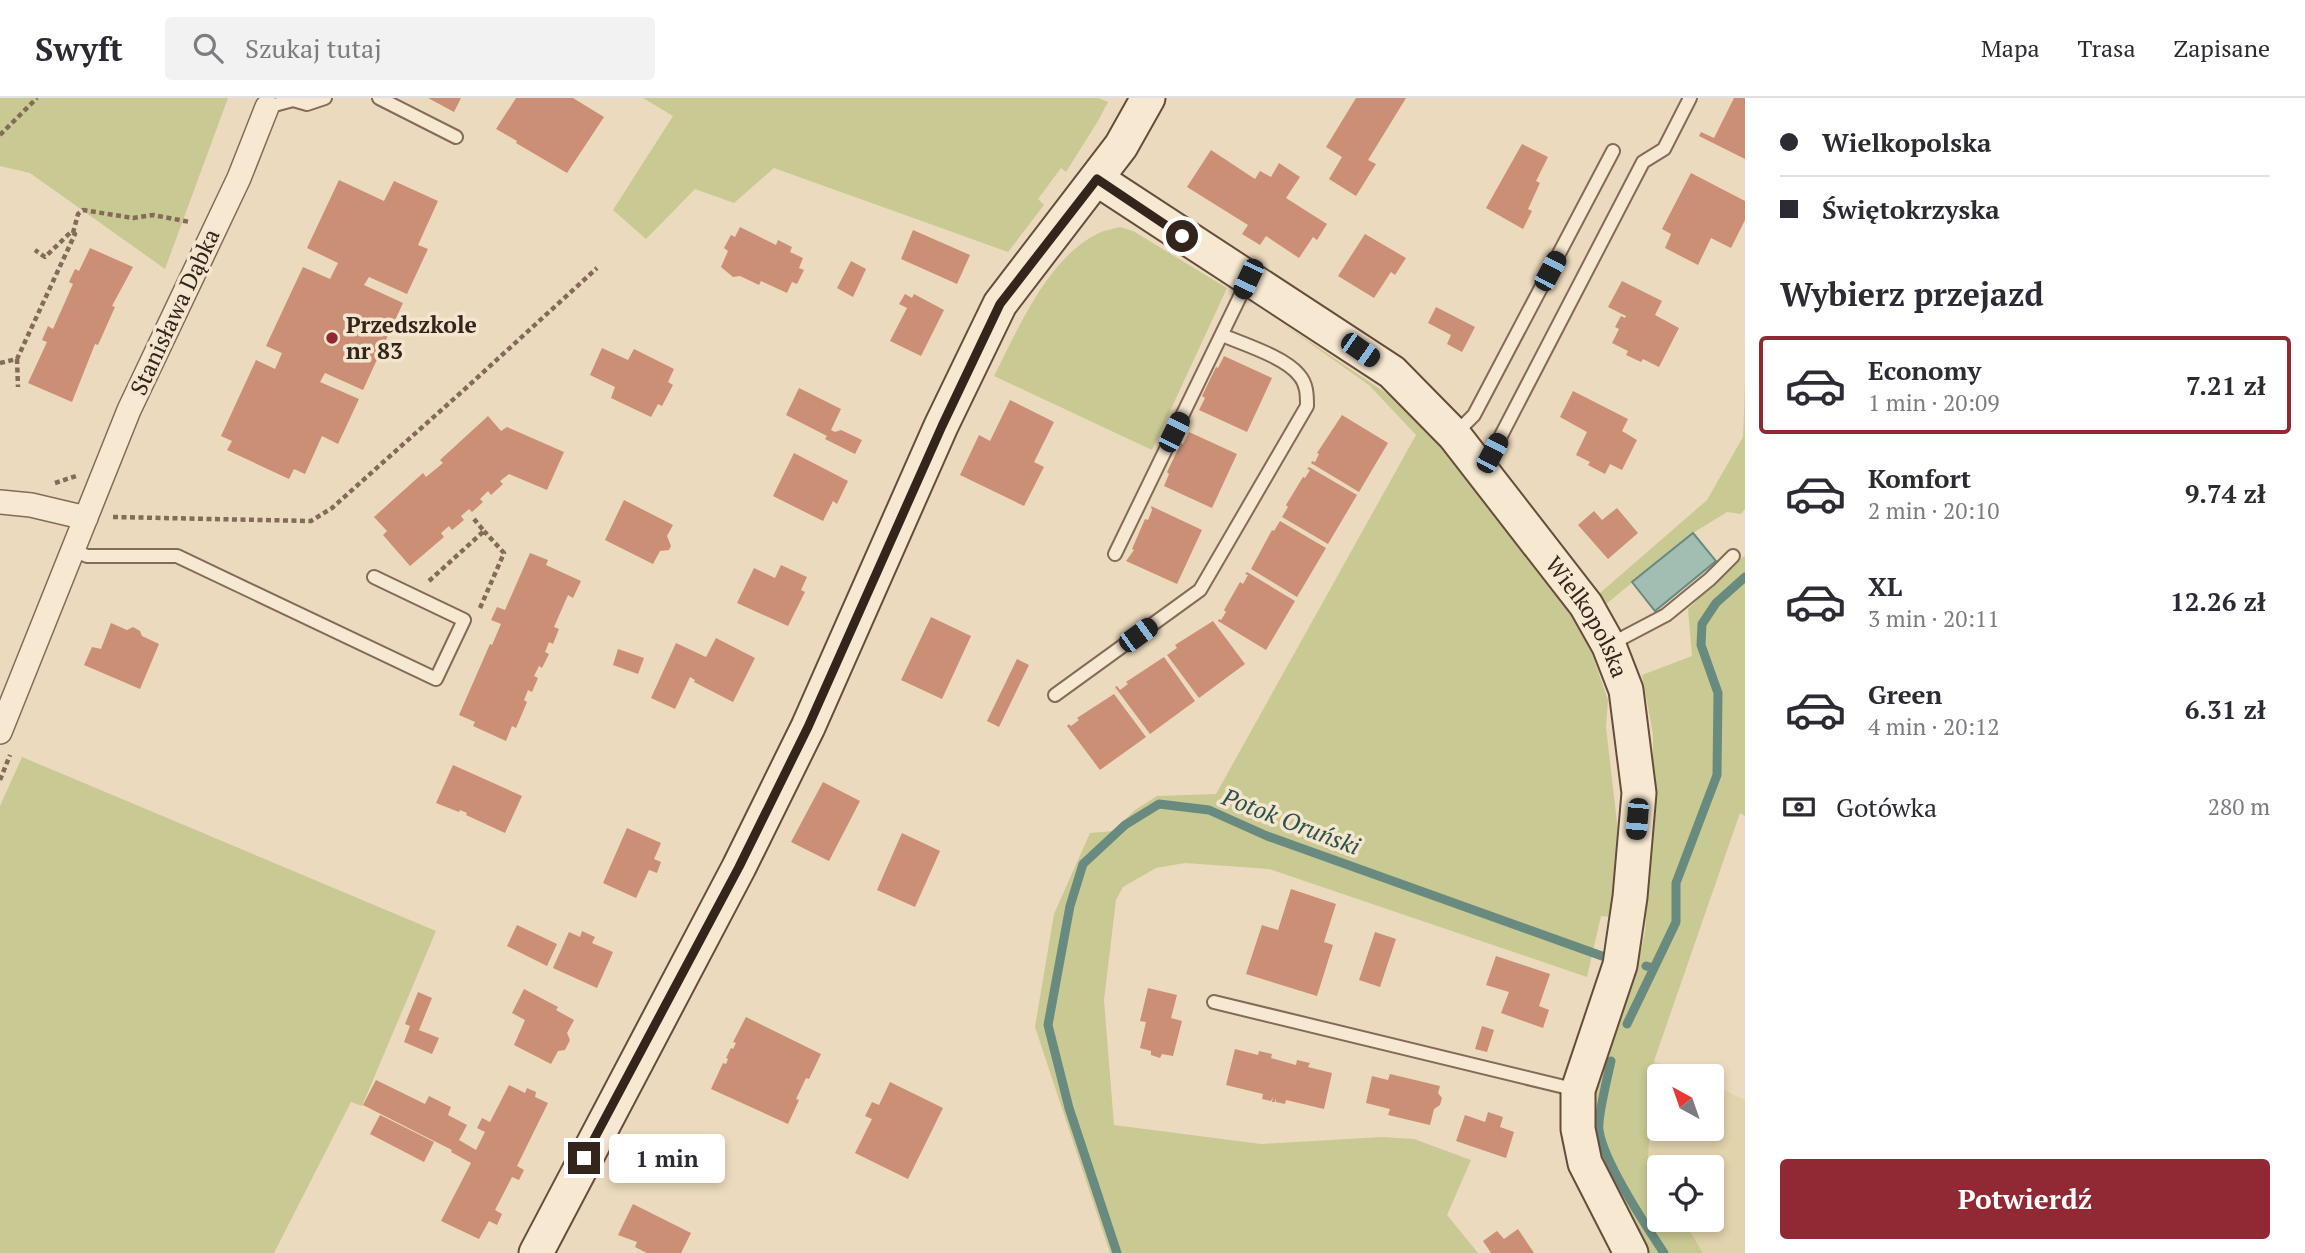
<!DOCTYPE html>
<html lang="pl">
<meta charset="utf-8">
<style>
:root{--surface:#fff;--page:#f2f2f3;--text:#2b2b33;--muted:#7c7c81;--line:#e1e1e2;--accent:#912935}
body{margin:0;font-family:"PT Serif",serif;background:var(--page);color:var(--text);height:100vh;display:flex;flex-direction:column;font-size:26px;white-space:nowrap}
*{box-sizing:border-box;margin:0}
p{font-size:23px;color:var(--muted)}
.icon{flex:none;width:38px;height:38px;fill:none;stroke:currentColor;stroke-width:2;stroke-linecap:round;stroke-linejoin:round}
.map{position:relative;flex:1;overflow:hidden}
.drawer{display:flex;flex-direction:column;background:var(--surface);width:560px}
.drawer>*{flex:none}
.hud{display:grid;align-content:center;height:154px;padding:0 35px;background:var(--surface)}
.needle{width:46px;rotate:320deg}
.buttons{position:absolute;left:1647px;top:966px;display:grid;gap:14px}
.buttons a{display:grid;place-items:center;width:77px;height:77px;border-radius:7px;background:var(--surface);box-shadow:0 4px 10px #0003;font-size:35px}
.end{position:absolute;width:32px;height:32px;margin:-16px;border:9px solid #34251c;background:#fff;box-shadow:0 0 0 4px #fff}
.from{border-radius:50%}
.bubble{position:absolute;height:49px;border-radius:7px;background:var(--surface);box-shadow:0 4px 10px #0003;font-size:23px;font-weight:600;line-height:49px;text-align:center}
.car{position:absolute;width:21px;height:42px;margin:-21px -10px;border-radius:9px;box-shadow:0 0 5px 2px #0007;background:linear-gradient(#222 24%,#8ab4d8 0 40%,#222 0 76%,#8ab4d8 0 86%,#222 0)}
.hud b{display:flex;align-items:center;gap:24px;height:66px;font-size:26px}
.hud b+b{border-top:2px solid var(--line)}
.hud i{width:18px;height:18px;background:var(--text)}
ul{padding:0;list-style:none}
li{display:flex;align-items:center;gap:21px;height:98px;margin:0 14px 10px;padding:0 21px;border:4px solid transparent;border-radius:7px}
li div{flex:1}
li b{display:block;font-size:26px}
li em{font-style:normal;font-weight:600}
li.on{border-color:var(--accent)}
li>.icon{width:63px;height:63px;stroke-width:1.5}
h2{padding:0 35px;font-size:32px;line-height:84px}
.pay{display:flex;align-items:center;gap:18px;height:77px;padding:0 35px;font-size:26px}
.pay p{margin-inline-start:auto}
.action{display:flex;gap:14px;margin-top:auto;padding:14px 35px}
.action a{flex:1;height:80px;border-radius:7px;background:var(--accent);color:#fff;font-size:28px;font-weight:600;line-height:80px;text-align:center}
header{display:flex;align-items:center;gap:42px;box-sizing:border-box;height:98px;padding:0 35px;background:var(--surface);border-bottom:2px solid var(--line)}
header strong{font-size:33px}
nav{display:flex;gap:38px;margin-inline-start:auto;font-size:24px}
.search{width:490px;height:63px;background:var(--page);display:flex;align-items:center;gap:18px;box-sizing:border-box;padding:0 24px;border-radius:7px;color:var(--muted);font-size:26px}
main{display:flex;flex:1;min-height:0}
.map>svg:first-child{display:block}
</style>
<header>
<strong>Swyft</strong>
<div class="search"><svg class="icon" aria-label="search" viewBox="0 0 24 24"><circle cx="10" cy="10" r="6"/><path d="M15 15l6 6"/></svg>Szukaj tutaj</div>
<nav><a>Mapa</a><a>Trasa</a><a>Zapisane</a></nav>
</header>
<main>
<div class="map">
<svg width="1745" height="1155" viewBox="0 0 1745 1155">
<rect width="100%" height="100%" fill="#ecdabe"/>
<path fill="#e1d3ac" d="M1654,963L1690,978H1659V1031H1712V987L1745,1002V1155H1703L1683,1122H1712V1069H1659V1080L1648,1061Z"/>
<path fill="#c9c993" d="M0,0H228L165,171L30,75L0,68Z
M643,0H1098L1108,4L1098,23L1066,74L1061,70L1038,101L1044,107L1008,154L774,70L734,105L695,91L646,141L613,112L673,18Z
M1120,129L1133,133L1227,190L1152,352L994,278C1018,231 1048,159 1099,135C1105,132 1113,131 1120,129Z
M1280,224L1404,307L1439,347L1535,467L1572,517L1592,556L1608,602L1606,629L1618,733L1612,819L1601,818L1587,879L1269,771L1185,765L1156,770L1123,789L1116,802L1104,902L1114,1027L1261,1046L1382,1039L1414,1041L1471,1062L1447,1117L1478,1155H1110L1035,929L1054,816L1090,735L1113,733L1135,712L1157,698L1216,696L1416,337L1369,287Z
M1745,286V411L1741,416L1727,414L1693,435L1606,506L1600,495L1707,402L1743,339Z
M1745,457V718L1740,715L1654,963L1648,1061L1659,1080V1122H1683L1703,1155H1649L1631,1125L1601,1059L1591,992L1629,876L1636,873L1645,834L1653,729V636L1642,577L1692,558L1688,511Z
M22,659L436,833L362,1008L351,1004L274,1155H0V708Z"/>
<path fill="#a2beb3" stroke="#698b7f" stroke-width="2" d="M1693,435L1716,463L1655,513L1632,484Z"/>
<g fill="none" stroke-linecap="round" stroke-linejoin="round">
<path stroke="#698b7f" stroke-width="9" d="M1646,868L1654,870L1676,824V785L1717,677L1718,595L1701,547L1702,526L1716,505L1745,479
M1627,926L1654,870
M1611,963C1608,977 1597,1020 1599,1032C1603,1062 1646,1128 1664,1155
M1117,1155L1069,1010L1048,927L1070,808L1083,766L1125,727L1159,706L1209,712L1267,738L1602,858"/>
</g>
<path fill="#ca8f75" d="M428,0H461L454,14Z
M516,0H573L604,19L567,75L516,45L517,43L496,31Z
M1356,0H1406L1368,62L1376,66L1356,98L1329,81L1342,59L1326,49Z
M1734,0H1745V61L1699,38L1701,34L1714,40Z
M1522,46L1548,59L1536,83L1540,85L1528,111L1532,113L1523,131L1486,110Z
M1211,52L1255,81L1260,73L1271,79L1279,65L1300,79L1286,100L1327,126L1317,142L1313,139L1299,160L1266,138L1260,147L1242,136L1248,127L1187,89Z
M1691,75L1745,103V122L1731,150L1711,140L1698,167L1665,150L1671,136L1662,131Z
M339,82L384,103L394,83L438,103L418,147L428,151L407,196L369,179L364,187L403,205L363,292L325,275L320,284L359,301L338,346L322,338L305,376L294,371L289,381L227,352L232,343L221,338L256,262L275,271L282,255L266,248L303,169L330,181L338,165L307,150Z
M740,129L776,147L778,142L792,149L790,154L803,160L799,170L804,172L797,186L792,184L787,195L761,183L759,187L740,178L733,179L721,169L728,153L724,150L731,137L735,139Z
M913,132L970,157L957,186L901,161Z
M1365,136L1406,160L1395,177L1391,174L1374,200L1338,178Z
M90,150L133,169L112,208L115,209L98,247L95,246L72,304L28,285L47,244L42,242L48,228L53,231L73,186L69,184L75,171L79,173Z
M851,163L866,171L853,199L837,190Z
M1622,183L1662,203L1655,217L1679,230L1659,269L1643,261L1641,264L1626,257L1628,253L1612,245L1619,231L1615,229L1621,218L1625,220L1626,218L1608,209Z
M905,196L912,200L914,196L944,212L921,258L890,243L907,210L899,206Z
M1436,209L1475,229L1462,254L1447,246L1451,237L1428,225Z
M602,250L628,262L634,251L674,271L668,284L673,287L662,308L658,306L651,319L611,300L615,289L590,277Z
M1224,258L1272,280L1247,334L1199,312L1205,300L1202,298L1216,269L1218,270Z
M799,290L841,311L831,332L835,334L841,332L862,342L855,356L825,341L827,338L786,317Z
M1573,293L1628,321L1622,333L1637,342L1622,372L1610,366L1605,376L1588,367L1590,364L1576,357L1587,334L1560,319Z
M1010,302L1054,324L1034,364L1044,369L1024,408L960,377L979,337L990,343Z
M1342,317L1388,345L1359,394L1311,365L1312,363L1315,364L1319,356L1317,355Z
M488,318L501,333L507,329L564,354L547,392L509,376L500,383L503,386L491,397L488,393L480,401L483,404L472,414L469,411L461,418L464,422L452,432L449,428L441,435L444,439L410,468L383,437L387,433L374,419L423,375L426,379L443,365L440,362Z
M1189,334L1237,356L1212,410L1164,388L1169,376L1167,374L1181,345L1183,346Z
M794,355L848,383L837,406L833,403L823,423L773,398Z
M1309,369L1357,397L1328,446L1282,419L1288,409L1286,407L1303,379L1305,380L1310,372L1307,371Z
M624,402L673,427L667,438L671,448L669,452L660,453L653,466L605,442Z
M1151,408L1202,432L1177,486L1126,463L1134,452L1132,451L1145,421L1148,422L1152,412Z
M1617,410L1638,435L1608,461L1578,427L1594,413L1602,422Z
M1280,423L1326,450L1297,499L1251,471L1272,432L1274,433Z
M530,455L548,462L546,467L581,483L573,500L568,497L554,529L559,531L553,546L549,544L545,554L549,556L542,570L539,568L534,578L538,580L532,594L528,592L524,602L527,604L516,630L512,628L506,643L473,628L475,624L459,617L490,546L492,547L501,526L491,522L497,509L505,512Z
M781,467L807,479L801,492L805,494L788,528L737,505L754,470L775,480Z
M1247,474L1295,503L1266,552L1218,523L1219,521L1221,522L1226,514L1224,512L1240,484L1243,486L1248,477L1245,476Z
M931,519L971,538L942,601L901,582Z
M1213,523L1245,566L1199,600L1167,557L1177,550L1175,547Z
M111,525L127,532L133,529L140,533L142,538L159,546L140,591L84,567L92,549L101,551Z
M716,540L755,560L733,604L694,584L695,582L690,579L675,611L651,600L676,545L706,559Z
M618,551L644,560L638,576L613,567Z
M1164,559L1195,603L1150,636L1115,589L1117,588L1120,592L1128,586L1126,584Z
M1017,561L1029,567L999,629L987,623Z
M1114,596L1146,639L1100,672L1067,628L1069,626L1071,628L1079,622L1077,620Z
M453,667L522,698L505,735L466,717L467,715L460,712L459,714L436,705Z
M823,684L860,703L829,763L791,744Z
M627,730L661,745L654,761L661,764L657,775L649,772L636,800L603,785Z
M902,735L940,753L915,809L877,792Z
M1291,791L1336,806L1324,844L1333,847L1317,898L1246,876L1262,827L1278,832Z
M517,827L557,846L547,868L507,848Z
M582,833L595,839L592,845L613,854L597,890L553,870L569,834L580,839Z
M1375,834L1396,841L1380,889L1359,882Z
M1496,858L1550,876L1539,908L1549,912L1543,930L1501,915L1509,894L1486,887Z
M1148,890L1177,897L1171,920L1182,923L1173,958L1162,956L1160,960L1151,957V953L1140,950L1146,924L1140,923Z
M524,891L558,909L556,912L574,922L567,935L570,942L565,952L558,953L551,966L514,947L525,922L512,915Z
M418,894L432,900L419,932L439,940L432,956L404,944L410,928L405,926Z
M746,919L821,956L809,981L806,980L796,1001L799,1002L788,1026L711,991L723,965L726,966L728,961L726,960L731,950L733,951L736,945L733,944Z
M1482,928L1494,932L1487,954L1475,951Z
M1235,951L1258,957L1259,953L1272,956L1271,960L1296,967L1297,962L1310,965L1308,969L1332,975L1324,1011L1286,1002L1285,1006L1276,1004V1000L1275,1004H1272L1273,999L1271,1003L1262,1001L1263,996L1226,987Z
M1390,976L1440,988L1438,995L1442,1000L1440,1007L1434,1011L1430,1027L1388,1017L1390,1011L1366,1005L1372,978L1388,982Z
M376,982L425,1006L429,998L451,1009L448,1017L467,1027L459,1042L476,1052L485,1034L477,1030L482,1020L490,1024L509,987L525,995L527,990L536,994L535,999L548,1005L517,1068L524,1072L519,1082L512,1079L495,1112L502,1116L497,1127L489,1123L479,1141L441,1123L471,1065L451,1054L452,1052L363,1007Z
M890,984L943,1010L908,1081L855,1055L872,1021L865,1018L872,1004L879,1007Z
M1488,1014L1503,1019L1500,1029L1514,1034L1506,1060L1456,1043L1465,1017L1485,1024Z
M380,1017L434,1044L424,1064L370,1036Z
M633,1106L691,1135L681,1155H647L635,1149L637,1144L618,1137Z
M1518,1131L1534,1155H1491L1483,1143L1497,1133L1504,1141Z"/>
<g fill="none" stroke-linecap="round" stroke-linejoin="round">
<defs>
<path id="lane" d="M379,0L456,39
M267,9L293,2L307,6L325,0
M1454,337L1474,317L1613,53
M1481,371L1492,355L1643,64L1664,51L1690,0
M73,452L87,458H177L436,581L464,522L374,479
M1115,456L1248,182
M1609,547L1666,517L1710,481L1733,458
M1055,597L1200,492L1307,308C1307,297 1307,286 1299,277C1285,259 1243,246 1222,237
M1214,904L1577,992"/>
<path id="street" d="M0,404L31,407L86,420
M0,634L129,312L239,80L267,9"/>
<g id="secondary">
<path id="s1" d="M1097,81L1392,274L1454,337L1586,507L1609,548L1626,592L1639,695L1630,799L1620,867L1578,992V1031L1585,1065L1631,1155"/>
<path d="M536,1155L739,769L808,629L941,328L1000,206L1121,48L1148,0"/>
</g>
</defs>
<use href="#lane" stroke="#846a58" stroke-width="16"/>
<use href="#street" stroke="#846a58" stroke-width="26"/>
<use href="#secondary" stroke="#654c3b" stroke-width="37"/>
<path stroke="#846a58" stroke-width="4.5" stroke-dasharray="5 3.5" stroke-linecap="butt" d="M0,37L37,0
M73,135L78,116L83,112L133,120L153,117L190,124
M17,261L18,289
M0,265L17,261L75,136L71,134L45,159L35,152
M55,385L76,378
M113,419L311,423L332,410L466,290L597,170
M429,483L484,433L474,421
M480,510L504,455L484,433
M0,682L10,657"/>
<use href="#lane" stroke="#f7e8d1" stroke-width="12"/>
<use href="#street" stroke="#f7e8d1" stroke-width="23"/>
<use href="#secondary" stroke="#f7e8d1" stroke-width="33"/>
</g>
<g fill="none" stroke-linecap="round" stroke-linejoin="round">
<path stroke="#34251c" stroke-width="9" d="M584,1060L739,769L808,629L942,328L1000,206L1097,81L1182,138"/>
</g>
<circle fill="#912935" stroke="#f4e5ce" stroke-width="2.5" cx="332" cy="240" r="7"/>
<g text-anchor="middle" stroke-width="7" stroke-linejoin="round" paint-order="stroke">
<g font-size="23" fill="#34251c" stroke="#f4e5ce">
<text transform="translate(175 214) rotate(-65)" y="8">Stanisława Dąbka</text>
<text dy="8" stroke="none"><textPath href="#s1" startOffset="667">Wielkopolska</textPath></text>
</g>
<g font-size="23" font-weight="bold" fill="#34251c" stroke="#f4e5ce" text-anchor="start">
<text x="346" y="235">Przedszkole<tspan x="346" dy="26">nr 83</tspan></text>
</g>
<g font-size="24" font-style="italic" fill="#2b534c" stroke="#f4e5ce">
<text transform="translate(1291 724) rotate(21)" y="8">Potok Oruński</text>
</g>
</g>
</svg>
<div class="buttons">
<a><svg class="needle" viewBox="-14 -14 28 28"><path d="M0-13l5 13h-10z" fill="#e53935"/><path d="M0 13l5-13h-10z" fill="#7c7c81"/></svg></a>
<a><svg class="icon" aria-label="locate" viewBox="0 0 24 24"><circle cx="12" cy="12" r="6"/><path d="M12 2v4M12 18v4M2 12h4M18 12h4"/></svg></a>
</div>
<i class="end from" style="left:1182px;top:138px"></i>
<i class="end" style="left:584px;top:1060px"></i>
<div class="bubble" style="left:609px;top:1036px;width:116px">1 min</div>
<i class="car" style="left:1550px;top:173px;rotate:28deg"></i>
<i class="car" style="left:1248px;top:181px;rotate:205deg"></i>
<i class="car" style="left:1360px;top:252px;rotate:125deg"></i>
<i class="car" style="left:1174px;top:334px;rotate:26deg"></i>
<i class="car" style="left:1492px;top:355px;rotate:28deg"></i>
<i class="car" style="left:1138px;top:537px;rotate:54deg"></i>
<i class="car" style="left:1637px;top:721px;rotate:185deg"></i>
</div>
<section class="drawer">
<div class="hud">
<b><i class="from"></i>Wielkopolska</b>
<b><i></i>Świętokrzyska</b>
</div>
<h2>Wybierz przejazd</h2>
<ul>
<li class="on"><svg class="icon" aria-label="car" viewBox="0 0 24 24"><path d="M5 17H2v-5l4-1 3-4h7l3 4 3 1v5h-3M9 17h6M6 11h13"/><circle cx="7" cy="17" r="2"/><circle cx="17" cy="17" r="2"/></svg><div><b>Economy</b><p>1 min · 20:09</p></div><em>7.21 zł</em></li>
<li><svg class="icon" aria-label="car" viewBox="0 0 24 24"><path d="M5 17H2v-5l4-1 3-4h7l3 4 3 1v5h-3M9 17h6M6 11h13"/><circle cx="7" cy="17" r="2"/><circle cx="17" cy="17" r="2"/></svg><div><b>Komfort</b><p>2 min · 20:10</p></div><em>9.74 zł</em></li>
<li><svg class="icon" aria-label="car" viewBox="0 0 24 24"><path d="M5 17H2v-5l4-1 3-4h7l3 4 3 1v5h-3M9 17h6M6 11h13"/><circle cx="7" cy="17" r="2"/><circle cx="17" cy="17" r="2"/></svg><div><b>XL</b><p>3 min · 20:11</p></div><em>12.26 zł</em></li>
<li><svg class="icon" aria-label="car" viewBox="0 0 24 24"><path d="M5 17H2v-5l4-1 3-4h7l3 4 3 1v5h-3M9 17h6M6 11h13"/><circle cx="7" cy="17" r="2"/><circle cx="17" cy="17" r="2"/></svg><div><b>Green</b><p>4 min · 20:12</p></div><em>6.31 zł</em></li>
</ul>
<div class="pay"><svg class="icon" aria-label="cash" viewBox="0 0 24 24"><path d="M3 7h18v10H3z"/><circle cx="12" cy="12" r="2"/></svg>Gotówka<p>280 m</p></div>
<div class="action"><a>Potwierdź</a></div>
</section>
</main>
